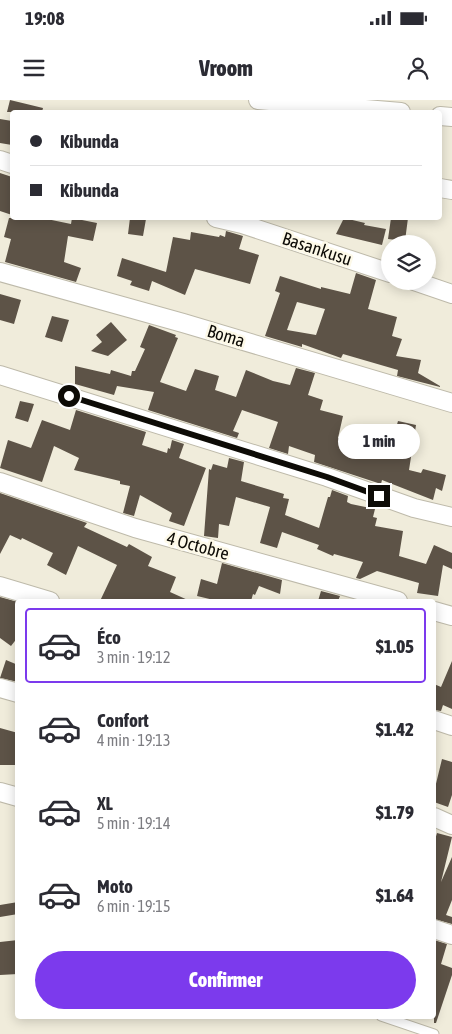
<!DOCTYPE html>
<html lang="fr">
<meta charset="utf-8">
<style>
:root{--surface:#fff;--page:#f2f2f3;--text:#2b2b33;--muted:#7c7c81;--line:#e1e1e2;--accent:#7c3aed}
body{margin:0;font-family:"Asap Condensed",sans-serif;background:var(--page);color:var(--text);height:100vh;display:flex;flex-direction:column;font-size:19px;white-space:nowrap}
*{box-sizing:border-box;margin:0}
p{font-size:16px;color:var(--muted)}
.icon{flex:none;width:28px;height:28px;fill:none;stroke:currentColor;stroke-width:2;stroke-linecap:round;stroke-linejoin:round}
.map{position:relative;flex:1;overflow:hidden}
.drawer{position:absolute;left:15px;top:499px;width:421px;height:420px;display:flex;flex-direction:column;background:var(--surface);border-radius:5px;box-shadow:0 2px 12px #0003}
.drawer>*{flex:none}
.top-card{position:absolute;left:10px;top:10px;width:432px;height:110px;border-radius:5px;box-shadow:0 2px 12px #0003;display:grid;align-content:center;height:110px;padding:0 20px;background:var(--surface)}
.tools{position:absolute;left:381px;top:135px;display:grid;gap:10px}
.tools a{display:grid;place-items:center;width:55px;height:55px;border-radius:50%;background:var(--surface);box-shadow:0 2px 12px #0003;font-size:25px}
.end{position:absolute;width:22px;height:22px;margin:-11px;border:6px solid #0d0b06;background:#fff;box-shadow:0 0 0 2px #fff}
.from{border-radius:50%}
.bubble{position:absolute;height:35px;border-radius:18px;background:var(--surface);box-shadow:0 2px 12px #0003;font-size:16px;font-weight:800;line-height:35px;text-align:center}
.top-card b{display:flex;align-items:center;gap:18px;height:48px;font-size:19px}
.top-card b+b{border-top:1px solid var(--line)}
.top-card i{width:12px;height:12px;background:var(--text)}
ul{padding:9px 0 0;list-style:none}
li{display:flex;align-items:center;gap:15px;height:75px;margin:0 10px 8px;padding:0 10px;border:2px solid transparent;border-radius:5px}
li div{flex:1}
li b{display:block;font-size:19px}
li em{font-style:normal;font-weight:800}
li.active{border-color:var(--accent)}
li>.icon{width:45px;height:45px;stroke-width:1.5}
.primary-button{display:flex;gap:10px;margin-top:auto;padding:10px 20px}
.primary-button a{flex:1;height:58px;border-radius:30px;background:var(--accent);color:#fff;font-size:20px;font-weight:800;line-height:58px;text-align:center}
.status{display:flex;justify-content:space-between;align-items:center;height:35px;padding:0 25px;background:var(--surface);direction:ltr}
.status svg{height:14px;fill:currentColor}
header{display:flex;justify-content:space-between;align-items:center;height:65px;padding:0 20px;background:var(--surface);font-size:22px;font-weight:800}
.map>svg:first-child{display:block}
</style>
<div class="status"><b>19:08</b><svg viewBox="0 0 49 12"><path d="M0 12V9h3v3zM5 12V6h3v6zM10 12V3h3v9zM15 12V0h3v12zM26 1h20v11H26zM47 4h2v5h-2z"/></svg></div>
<header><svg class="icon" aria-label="menu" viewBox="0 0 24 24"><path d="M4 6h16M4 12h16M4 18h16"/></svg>Vroom<svg class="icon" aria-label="person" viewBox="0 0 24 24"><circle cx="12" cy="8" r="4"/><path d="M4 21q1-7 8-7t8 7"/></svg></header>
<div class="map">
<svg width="452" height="934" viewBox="0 0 452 934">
<rect width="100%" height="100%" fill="#f0ecdb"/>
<path fill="#5d5347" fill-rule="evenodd" d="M10,0L43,8L42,12H7Z
M0,19L12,21V45L0,43Z
M0,73L12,77V115L0,111Z
M9,118H42L71,124L72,118L97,123L93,141L68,136L64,162L81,168L76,182L5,162L11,139L4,137Z
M130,118L146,119L143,136L128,134Z
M344,118L365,123L364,125L386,129L382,145L336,134Z
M391,118H408L405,141L388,139Z
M226,131L243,136L239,149L259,155L250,184L195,169L185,195L152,181L149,191L130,185L132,181L117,176L122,158L166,172L173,137L190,140L191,132L219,137L220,135L225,137Z
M356,173L376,180L368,209L397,217L392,236L402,239L396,256L421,260L418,273L440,286V287L397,276L398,270L343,254L341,258L302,244V247L265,236L280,193L275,191L280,176L321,189V187L350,194ZM297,202L325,209L316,235L287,230Z
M0,194L21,200L14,224L0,220Z
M52,216L69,220L62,242L45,237Z
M111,222L127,240L108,256L91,251L102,242L96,235Z
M149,225L176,235L175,237L178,238L160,282L186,291L195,269L219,276L215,290L236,297L246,270L273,281L290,285L296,268L315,273L308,295L323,300L320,310L343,316L338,338L370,347L373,336L392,342L398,321L416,325L409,370L421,373L423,369L446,375L442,391L436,388L433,400L382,380L381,384L314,362L315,355L289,346L288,354L269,348L278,322L242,310L233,331L239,333L237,338L148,310L154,292L117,286L114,295L75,284V266L110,274L111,270L131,276L132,271H135L145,249L140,247Z
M20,301L34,304L28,322L15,318Z
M76,310L146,332L142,345L167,353L168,348L170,349L172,340L184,344L179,358L206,368L184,426L169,421L172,413L140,395L134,416L123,413L130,386L120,384V381L74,370L79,358L54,346L42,382L0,368L8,340L31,348L42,320L70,330Z
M229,358L244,362L241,381L284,394L283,398L289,399L285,415L319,428L328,397H330L332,390L348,396L347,402L351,404L375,409L373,417L377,418L375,426L403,431L399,456L426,464L434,445L452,453V469L443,465L438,496L417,493L419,483L377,471L360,479L356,478L363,462L334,454L333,456L317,449L319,445L282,432L277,448L260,443L270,407L236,397L229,426L219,424L218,438L204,436L209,369L211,370L213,364L227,368Z
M0,393L87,423L84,427L127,447L129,444L152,457L148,466L176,477L170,492L190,501H100L117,465L78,446L66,475L47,465L53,453L22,438L21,440L10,435L0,454Z
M222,463L282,480L280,494L259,486L255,495L253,494L251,501H218L197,496L201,479L217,484Z
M321,491L340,496L338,501H318Z
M0,497L18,502V537L11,546L0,538Z
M6,560L18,565V582L0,578Z
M452,561V609L443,605L441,611L434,610V584L441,587Z
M0,628L18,633V665H0Z
M442,659L452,662V695L448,707L434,702V692Z
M437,733L452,737L441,782L452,757V800L446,815L452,817V824L434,819V799L436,794H434V743Z
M18,802V814L0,817V805Z
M18,840V874L0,875V842Z
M434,840L447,844L441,864L452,868V875L436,923H434Z"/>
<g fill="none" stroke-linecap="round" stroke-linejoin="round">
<defs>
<path id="service" d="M381,916L434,934"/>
<path id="minor" d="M258,0L401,12
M440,16L452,17
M0,60L12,64
M440,88L452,90
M216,118L242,124L390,173
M0,172L183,223L452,303
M414,181L452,194
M0,275L327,377L414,408L452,417
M0,382L135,428L398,501
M0,486L50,501
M434,511L452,516
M0,588L18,593
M434,620L452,626
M0,692L18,697
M434,717L452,725
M434,829L452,835"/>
</defs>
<use href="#service" stroke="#bebaaa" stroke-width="11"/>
<use href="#minor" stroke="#bebaaa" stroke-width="20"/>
<use href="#service" stroke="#fff" stroke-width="9"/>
<use href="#minor" stroke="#fff" stroke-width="18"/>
</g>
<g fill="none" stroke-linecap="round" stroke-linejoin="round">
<path stroke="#0d0b06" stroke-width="6" d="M69,296L327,377L379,396"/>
</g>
<g text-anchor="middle" stroke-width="5" stroke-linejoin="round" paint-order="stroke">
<g font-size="18" fill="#0d0b06" stroke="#fdf9e8">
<text transform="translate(317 149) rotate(18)" y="6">Basankusu</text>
<text transform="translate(226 236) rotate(17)" y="6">Boma</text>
<text transform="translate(198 446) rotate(15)" y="6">4 Octobre</text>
</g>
</g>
</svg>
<div class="tools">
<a><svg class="icon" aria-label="layers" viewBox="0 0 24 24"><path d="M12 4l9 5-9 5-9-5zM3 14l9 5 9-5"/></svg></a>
</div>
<i class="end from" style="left:69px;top:296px"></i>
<i class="end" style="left:379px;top:396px"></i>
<div class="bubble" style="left:338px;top:324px;width:82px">1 min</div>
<div class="top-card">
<b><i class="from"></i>Kibunda</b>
<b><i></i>Kibunda</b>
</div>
<section class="drawer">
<ul>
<li class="active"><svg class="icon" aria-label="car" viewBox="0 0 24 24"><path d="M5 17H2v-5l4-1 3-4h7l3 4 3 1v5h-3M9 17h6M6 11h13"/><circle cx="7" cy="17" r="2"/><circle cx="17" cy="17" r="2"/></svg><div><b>Éco</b><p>3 min · 19:12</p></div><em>$1.05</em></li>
<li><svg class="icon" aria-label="car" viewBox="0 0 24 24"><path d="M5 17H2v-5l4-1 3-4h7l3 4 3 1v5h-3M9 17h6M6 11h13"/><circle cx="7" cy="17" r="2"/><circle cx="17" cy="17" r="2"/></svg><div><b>Confort</b><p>4 min · 19:13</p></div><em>$1.42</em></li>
<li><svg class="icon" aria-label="car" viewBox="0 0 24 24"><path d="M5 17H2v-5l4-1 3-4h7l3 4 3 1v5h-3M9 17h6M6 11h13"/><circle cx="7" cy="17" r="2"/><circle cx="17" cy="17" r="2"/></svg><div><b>XL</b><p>5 min · 19:14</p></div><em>$1.79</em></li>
<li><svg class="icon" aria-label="car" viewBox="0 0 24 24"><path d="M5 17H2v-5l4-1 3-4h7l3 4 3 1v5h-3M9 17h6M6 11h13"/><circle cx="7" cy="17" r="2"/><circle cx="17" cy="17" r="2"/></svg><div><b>Moto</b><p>6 min · 19:15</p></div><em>$1.64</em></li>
</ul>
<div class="primary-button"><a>Confirmer</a></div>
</section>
</div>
